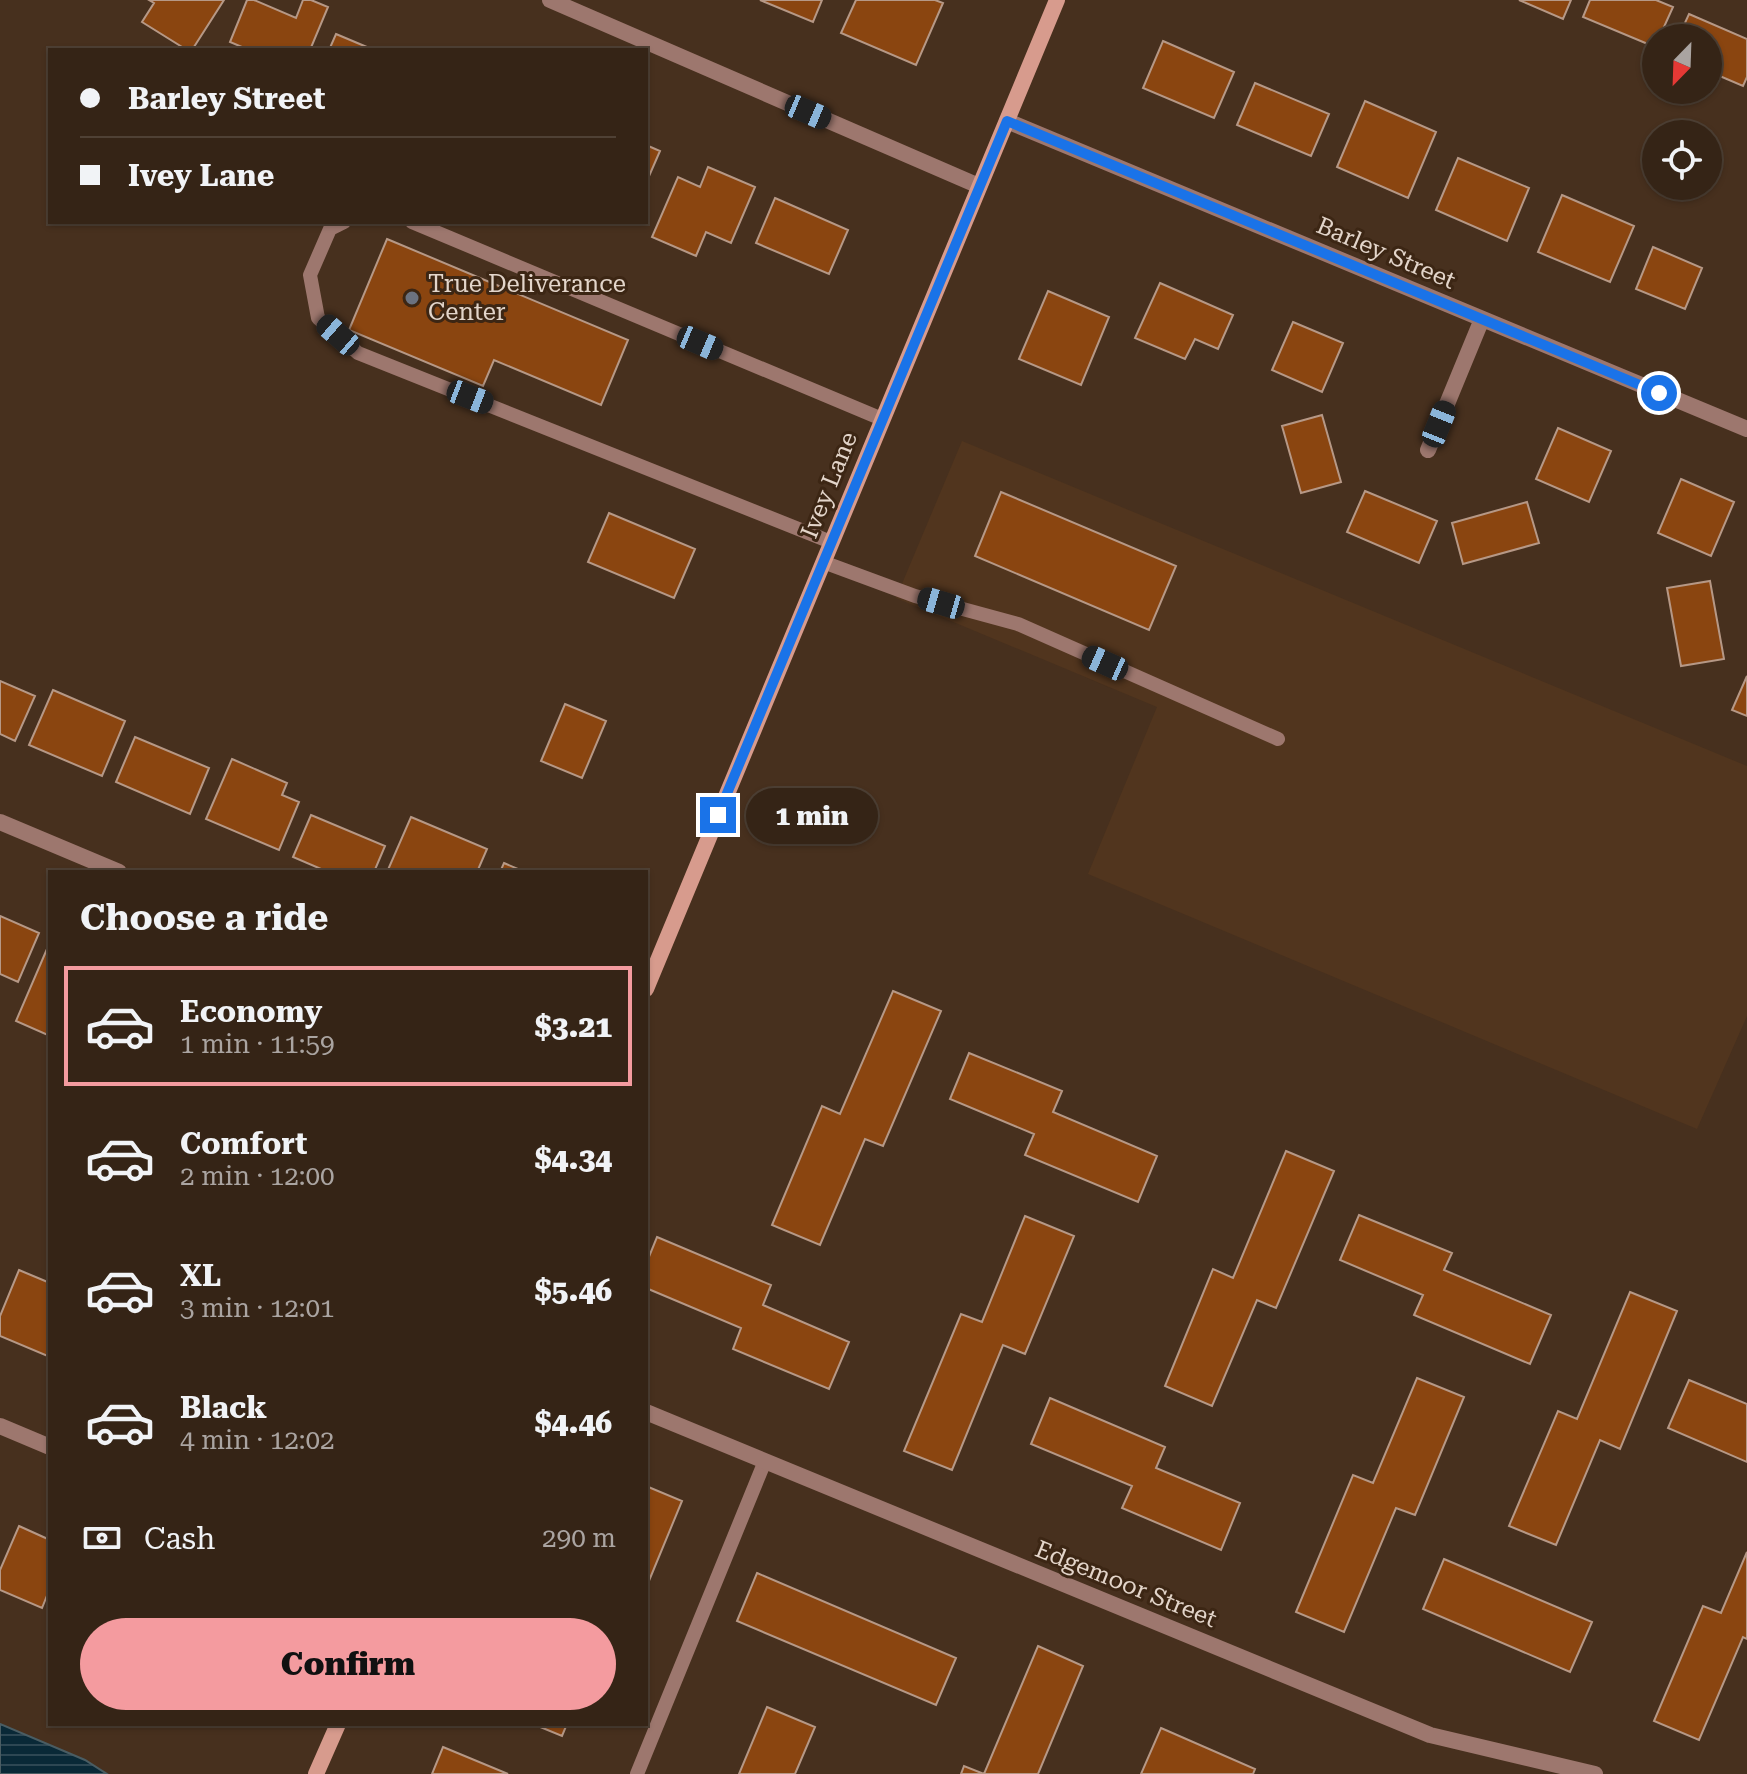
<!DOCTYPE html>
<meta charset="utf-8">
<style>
:root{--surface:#352416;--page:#403023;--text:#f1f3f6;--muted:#aaa4a1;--line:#4f4135;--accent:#f49b9f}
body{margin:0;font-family:"Roboto Serif",serif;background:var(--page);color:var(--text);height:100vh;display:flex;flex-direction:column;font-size:30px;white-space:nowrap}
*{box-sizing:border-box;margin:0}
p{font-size:26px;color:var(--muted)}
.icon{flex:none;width:44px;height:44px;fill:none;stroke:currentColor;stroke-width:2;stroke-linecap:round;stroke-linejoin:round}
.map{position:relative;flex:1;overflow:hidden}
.panel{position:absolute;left:48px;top:870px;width:600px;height:856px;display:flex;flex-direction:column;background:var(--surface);border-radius:0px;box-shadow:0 2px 6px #0004,0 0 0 2px var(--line)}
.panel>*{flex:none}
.hud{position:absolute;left:48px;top:48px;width:600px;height:176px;border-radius:0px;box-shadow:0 2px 6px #0004,0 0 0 2px var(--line);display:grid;align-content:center;height:176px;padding:0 32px;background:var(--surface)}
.needle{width:52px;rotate:203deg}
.tools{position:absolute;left:1642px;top:24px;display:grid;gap:16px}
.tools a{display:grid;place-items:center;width:80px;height:80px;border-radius:50%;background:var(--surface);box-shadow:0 2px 6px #0004,0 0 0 2px var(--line);font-size:40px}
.end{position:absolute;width:36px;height:36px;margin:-18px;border:10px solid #1a73e8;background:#fff;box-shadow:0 0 0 4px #fff}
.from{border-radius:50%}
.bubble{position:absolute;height:56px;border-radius:28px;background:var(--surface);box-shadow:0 2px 6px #0004,0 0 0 2px var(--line);font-size:26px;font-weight:800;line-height:56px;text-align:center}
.car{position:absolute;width:24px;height:48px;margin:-24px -12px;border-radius:10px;box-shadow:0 0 6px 2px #0007;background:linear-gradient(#222 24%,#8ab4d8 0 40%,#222 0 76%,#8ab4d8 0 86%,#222 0)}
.hud b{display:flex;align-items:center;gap:28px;height:76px;font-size:30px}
.hud b+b{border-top:2px solid var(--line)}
.hud i{width:20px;height:20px;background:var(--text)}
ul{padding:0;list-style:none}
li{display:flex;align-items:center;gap:24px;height:120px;margin:0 16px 12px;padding:0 16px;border:4px solid transparent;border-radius:0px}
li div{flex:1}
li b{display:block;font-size:30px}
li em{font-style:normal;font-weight:800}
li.current{border-color:var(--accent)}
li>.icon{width:72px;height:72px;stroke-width:1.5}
h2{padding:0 32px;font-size:36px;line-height:96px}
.pay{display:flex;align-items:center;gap:20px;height:88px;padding:0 32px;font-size:30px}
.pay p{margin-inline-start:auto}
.primary-button{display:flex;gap:16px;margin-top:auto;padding:16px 32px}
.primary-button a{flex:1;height:92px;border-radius:48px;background:var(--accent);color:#111;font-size:32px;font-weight:800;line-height:92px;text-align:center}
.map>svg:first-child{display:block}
</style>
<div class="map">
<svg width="1747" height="1774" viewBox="0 0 1747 1774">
<defs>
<pattern id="water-rules" width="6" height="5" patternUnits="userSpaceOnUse" patternTransform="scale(2)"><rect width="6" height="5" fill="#092937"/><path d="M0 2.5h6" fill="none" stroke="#2d4753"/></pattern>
</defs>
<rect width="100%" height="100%" fill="#47301e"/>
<path fill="#51351e" d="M962,441L1747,766V1016L1697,1129L1088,874L1157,707L896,598Z"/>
<path fill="url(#water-rules)" stroke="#4a5d63" stroke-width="2" d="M0,1724L85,1760L107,1774H0Z"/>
<path fill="#8a4510" stroke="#b69886" stroke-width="2" d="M149,0H224L192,50H187L142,22L154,3Z
M247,0H254L296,18L303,0H311L328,7L310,50H249L230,42Z
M760,0H822L813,22Z
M856,0H935L943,3L916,65L841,33Z
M1519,0H1571L1563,19Z
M1590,0H1656L1673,7L1659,38H1656L1655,47L1583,17Z
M1689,14L1747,39V77L1743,86L1708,71V38H1678Z
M336,34L374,50H329Z
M1163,41L1234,72L1214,118L1143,88Z
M1255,83L1329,114L1311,156L1237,125Z
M1365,101L1436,132L1408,198L1337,167Z
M646,145L660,151L646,183Z
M1458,158L1529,188L1507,241L1436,210Z
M708,167L755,187L731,243L706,232L696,256L652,237L678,177L700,187Z
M1562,195L1634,226L1610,282L1538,252Z
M775,198L848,230L829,274L756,243Z
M387,239L628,340L601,405L494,360L483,386L349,330Z
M1653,247L1702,268L1685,309L1636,289Z
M1160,283L1233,315L1218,349L1195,339L1185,359L1135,338Z
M1048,291L1109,317L1081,385L1019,359Z
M1293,322L1343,343L1322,392L1272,370Z
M1322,415L1341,482L1301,493L1282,426Z
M1558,428L1611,451L1589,502L1536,479Z
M1681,479L1734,502L1711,556L1658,533Z
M1365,491L1437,521L1419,563L1347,532Z
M1001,492L1176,566L1149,630L975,556Z
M1527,502L1539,543L1463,564L1452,523Z
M609,513L695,549L674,598L588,562Z
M1710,581L1724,659L1681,666L1667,588Z
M1747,676V716L1732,710Z
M0,681L35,696L15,741L0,734Z
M53,690L125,721L102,776L29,745Z
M565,704L606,721L582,778L541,761Z
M135,737L209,768L190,814L116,782Z
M232,759L287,783L282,795L299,802L279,850L206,819Z
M311,815L385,846L374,872H328L293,857Z
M411,817L487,849L477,872H387Z
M504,863L525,872H500Z
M0,916L39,933L18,982L0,974Z
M50,942V1036L16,1021Z
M893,991L941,1011L883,1146L865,1139L820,1245L772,1225L822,1106L840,1114Z
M969,1053L1062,1091L1053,1112L1157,1156L1138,1202L1025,1155L1034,1134L950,1099Z
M1286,1151L1334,1171L1276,1308L1257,1300L1212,1406L1165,1386L1213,1269L1233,1278Z
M1359,1215L1452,1253L1444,1270L1551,1315L1530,1364L1414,1315L1423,1295L1340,1260Z
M1025,1216L1074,1236L1025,1354L1003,1345L952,1470L904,1451L961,1314L982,1322Z
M657,1237L771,1285L763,1305L849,1342L829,1389L733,1349L741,1328L646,1288V1264Z
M19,1270L50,1283V1357L0,1336V1316Z
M1630,1292L1677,1311L1620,1449L1600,1440L1556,1545L1509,1526L1558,1411L1577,1419Z
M1417,1378L1464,1397L1415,1515L1396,1508L1344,1632L1296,1612L1353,1475L1373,1483Z
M1689,1380L1747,1404V1462L1668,1428Z
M1050,1398L1165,1447L1156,1468L1240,1503L1221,1550L1122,1508L1132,1486L1031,1444Z
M646,1486L682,1501L646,1588Z
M19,1526L50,1540V1588L42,1608L0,1590V1570Z
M1747,1552V1639L1743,1637L1699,1740L1654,1721L1703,1606L1721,1613Z
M1444,1559L1592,1622L1570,1672L1423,1609Z
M757,1573L956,1658L936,1705L737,1621Z
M1038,1646L1083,1666L1038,1774H961L964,1766L984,1774Z
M767,1707L815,1727L795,1774H739Z
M533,1724H567L562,1736Z
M1161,1728L1255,1769L1253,1774H1141Z
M443,1747L508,1774H432Z"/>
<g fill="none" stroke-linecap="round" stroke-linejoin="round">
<path stroke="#9d776e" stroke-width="14" d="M344,222L330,229L310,275L318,318L358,353L831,542
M412,222L882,419
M823,562L915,596L1018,624L1278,739
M637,1774L765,1461"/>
<path stroke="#9d776e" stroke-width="16" d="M550,0L979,186
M1007,121L1747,429
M1428,450L1482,319
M0,822L119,872
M646,1412L1430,1735L1595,1774
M0,1426L50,1447"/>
<path stroke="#d79b8d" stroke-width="16" d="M646,989L1057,0
M316,1774L338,1724"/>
</g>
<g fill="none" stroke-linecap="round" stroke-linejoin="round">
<path stroke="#1a73e8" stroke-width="10" d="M718,815L1007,121L1659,393"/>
</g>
<circle fill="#6b7280" stroke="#3c2614" stroke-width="3" cx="412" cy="298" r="8"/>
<g text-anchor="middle" stroke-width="6" stroke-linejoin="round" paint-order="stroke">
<g font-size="24" fill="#e3d5ca" stroke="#3c2614">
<text transform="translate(1386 253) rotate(23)" y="8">Barley Street</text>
<text transform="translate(829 485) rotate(-68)" y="8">Ivey Lane</text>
<text transform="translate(1126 1584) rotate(22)" y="8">Edgemoor Street</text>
</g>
<g font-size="24" fill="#e3d5ca" stroke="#3c2614" text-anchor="start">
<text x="428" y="292">True Deliverance<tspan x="428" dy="28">Center</tspan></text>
</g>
</g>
</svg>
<div class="tools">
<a><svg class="needle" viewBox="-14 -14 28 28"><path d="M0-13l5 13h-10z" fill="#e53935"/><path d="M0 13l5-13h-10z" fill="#aaa4a1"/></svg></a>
<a><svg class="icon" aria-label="locate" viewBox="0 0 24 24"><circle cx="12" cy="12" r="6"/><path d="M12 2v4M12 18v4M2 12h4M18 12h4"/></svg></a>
</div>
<i class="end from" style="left:1659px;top:393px"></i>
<i class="end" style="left:718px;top:815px"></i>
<div class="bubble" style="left:746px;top:788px;width:132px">1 min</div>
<i class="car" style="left:808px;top:112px;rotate:113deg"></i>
<i class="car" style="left:338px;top:335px;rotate:311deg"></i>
<i class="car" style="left:700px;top:343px;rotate:113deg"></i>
<i class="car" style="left:470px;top:397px;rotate:111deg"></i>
<i class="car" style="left:1439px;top:424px;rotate:22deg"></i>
<i class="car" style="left:941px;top:603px;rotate:286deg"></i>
<i class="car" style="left:1105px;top:663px;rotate:294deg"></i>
<div class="hud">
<b><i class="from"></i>Barley Street</b>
<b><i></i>Ivey Lane</b>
</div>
<section class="panel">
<h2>Choose a ride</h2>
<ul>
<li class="current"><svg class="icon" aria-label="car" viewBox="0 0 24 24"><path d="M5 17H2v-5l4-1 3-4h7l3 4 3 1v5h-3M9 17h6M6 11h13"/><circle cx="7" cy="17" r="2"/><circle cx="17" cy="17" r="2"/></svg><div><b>Economy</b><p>1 min · 11:59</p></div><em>$3.21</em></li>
<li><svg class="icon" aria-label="car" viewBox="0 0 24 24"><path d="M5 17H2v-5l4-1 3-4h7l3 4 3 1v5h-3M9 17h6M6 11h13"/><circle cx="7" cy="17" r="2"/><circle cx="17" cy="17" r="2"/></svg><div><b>Comfort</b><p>2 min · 12:00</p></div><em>$4.34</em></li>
<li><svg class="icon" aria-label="car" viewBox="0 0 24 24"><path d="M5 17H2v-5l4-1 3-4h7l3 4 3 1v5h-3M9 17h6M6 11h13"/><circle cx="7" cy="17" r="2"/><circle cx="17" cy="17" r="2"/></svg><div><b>XL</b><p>3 min · 12:01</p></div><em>$5.46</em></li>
<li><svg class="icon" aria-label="car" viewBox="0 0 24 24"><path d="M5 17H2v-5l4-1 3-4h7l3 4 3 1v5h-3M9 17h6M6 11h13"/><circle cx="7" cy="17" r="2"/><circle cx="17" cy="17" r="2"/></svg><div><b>Black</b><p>4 min · 12:02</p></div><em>$4.46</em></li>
</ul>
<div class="pay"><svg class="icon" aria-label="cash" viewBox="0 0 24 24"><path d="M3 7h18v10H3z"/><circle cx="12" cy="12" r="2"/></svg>Cash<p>290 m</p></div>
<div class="primary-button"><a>Confirm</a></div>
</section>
</div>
